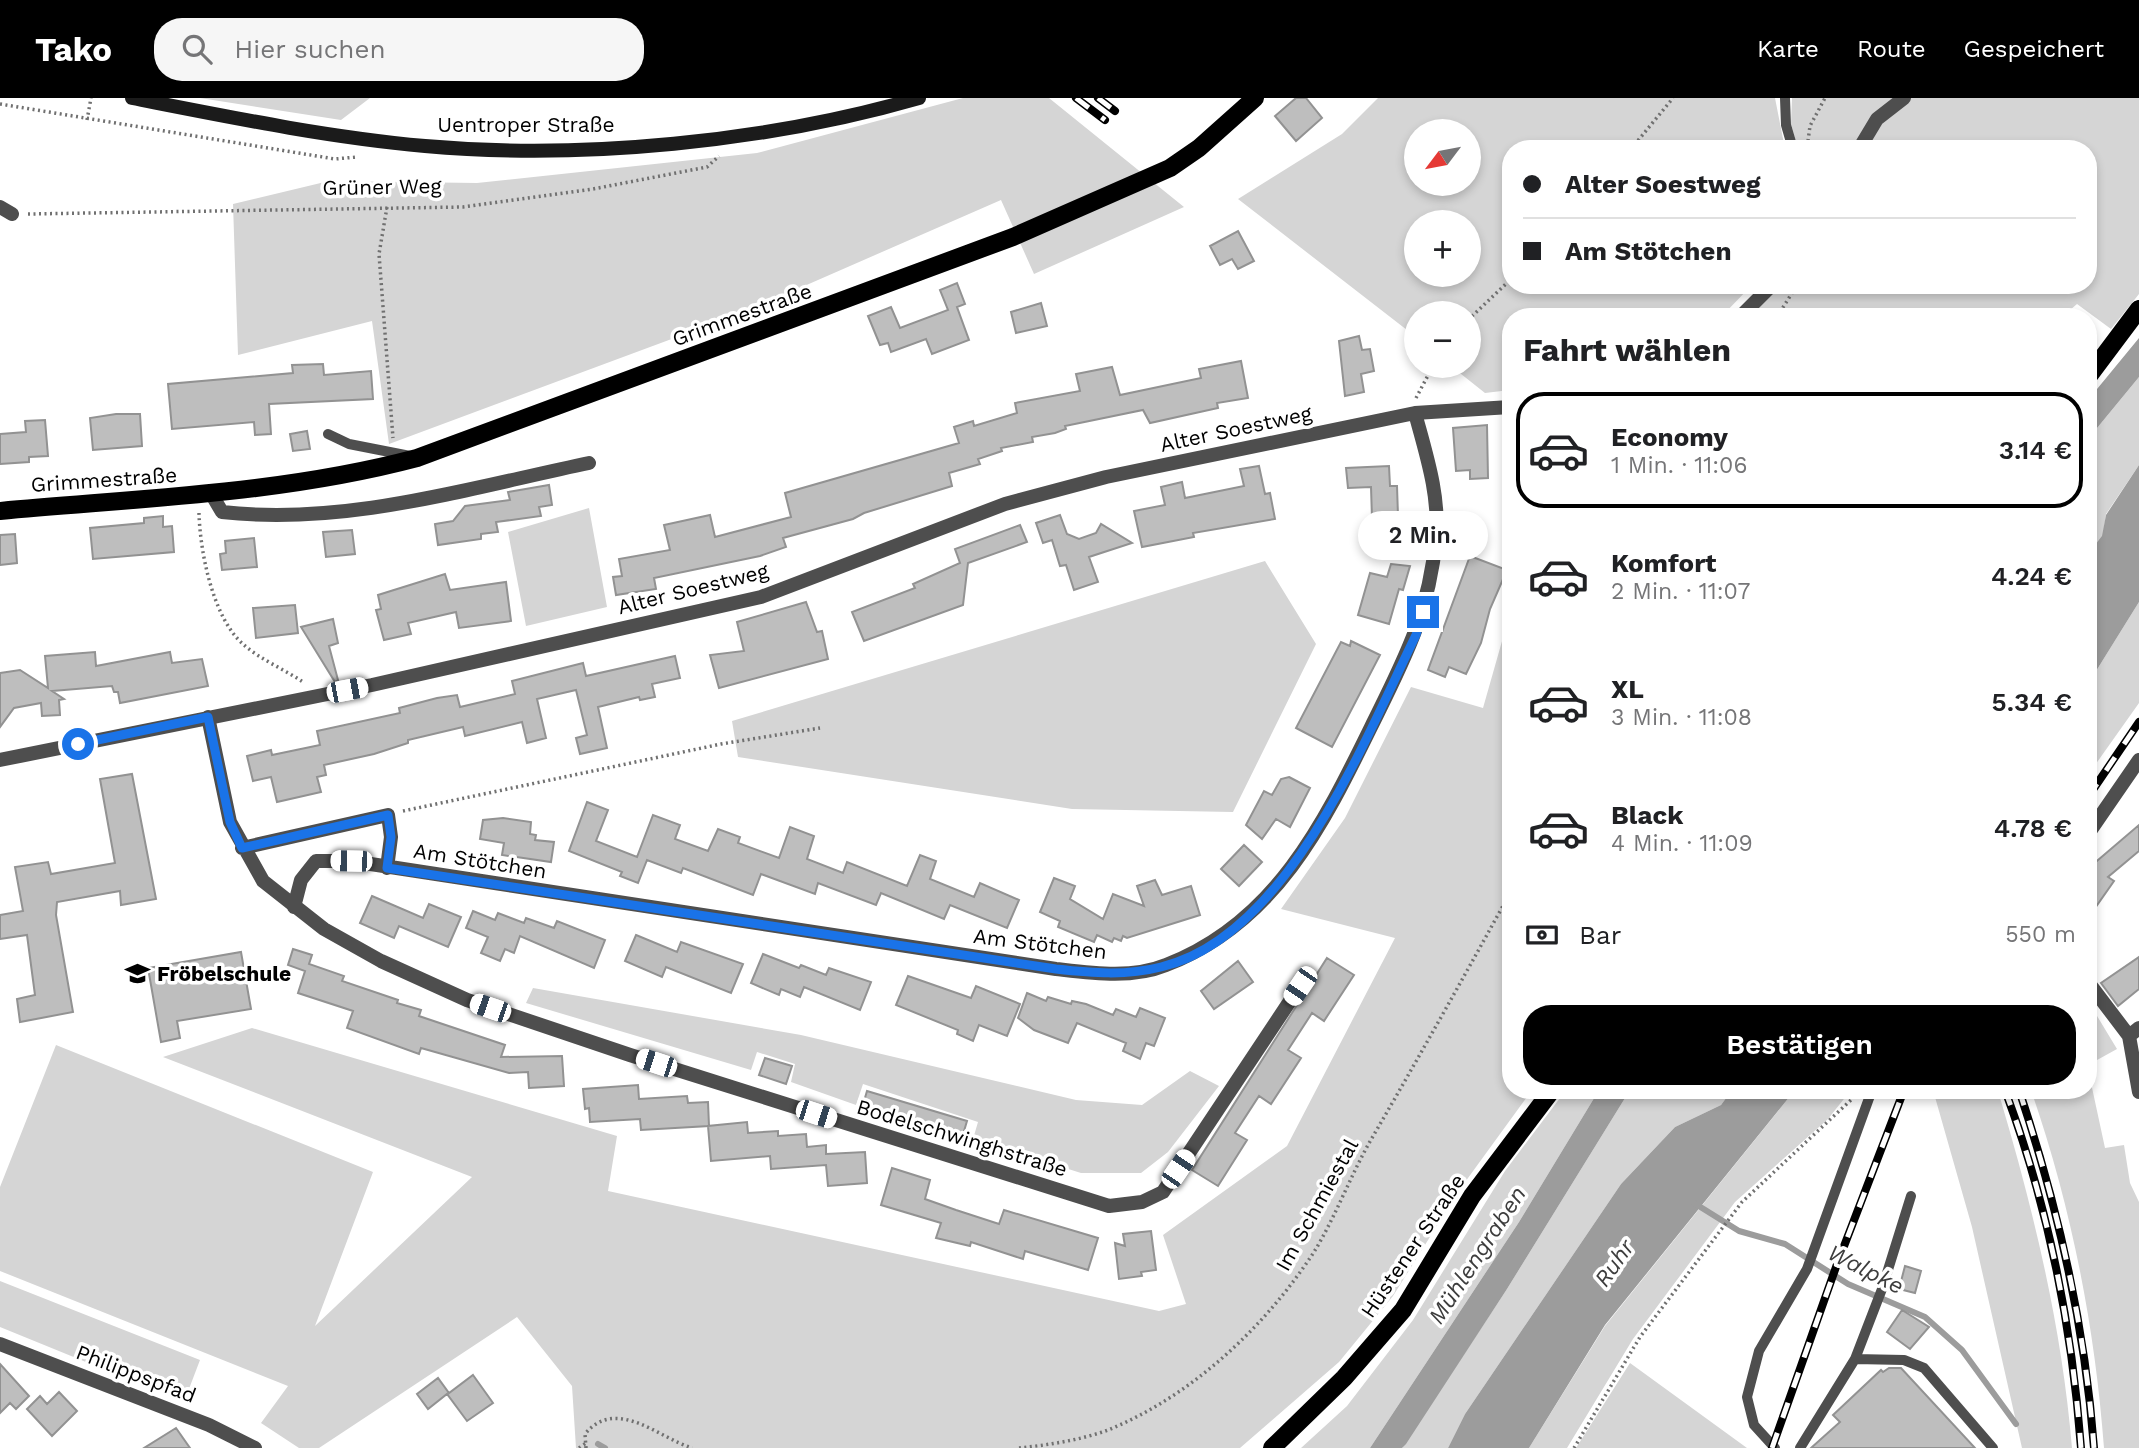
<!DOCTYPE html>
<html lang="de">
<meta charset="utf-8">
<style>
:root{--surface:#fff;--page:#f6f6f6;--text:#202124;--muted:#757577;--line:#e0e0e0;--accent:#000}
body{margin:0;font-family:"Work Sans",sans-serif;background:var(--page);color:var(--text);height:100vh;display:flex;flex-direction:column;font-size:26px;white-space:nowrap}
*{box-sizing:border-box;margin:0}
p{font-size:23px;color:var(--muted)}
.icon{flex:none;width:38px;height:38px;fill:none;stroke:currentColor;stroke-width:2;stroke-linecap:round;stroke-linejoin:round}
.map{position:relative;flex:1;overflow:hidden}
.drawer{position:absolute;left:1502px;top:210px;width:595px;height:791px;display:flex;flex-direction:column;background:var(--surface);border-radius:28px;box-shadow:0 4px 10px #0003}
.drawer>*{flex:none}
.guide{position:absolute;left:1502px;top:42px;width:595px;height:154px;border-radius:28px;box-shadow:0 4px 10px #0003;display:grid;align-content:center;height:154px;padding:0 21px;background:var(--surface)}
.needle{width:46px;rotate:238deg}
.buttons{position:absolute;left:1404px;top:21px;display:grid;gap:14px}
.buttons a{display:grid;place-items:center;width:77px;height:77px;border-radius:50%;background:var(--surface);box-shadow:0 4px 10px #0003;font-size:35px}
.end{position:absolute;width:32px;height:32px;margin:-16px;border:9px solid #1a73e8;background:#fff;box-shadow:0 0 0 4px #fff}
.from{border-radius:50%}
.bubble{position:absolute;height:49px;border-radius:24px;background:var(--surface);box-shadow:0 4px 10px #0003;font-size:23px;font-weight:600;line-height:49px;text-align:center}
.car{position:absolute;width:21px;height:42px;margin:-21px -10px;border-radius:9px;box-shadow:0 0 5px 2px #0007;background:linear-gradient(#fff 24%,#345 0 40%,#fff 0 76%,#345 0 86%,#fff 0)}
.guide b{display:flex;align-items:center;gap:24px;height:66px;font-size:26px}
.guide b+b{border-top:2px solid var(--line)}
.guide i{width:18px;height:18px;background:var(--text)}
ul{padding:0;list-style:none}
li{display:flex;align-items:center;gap:21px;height:116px;margin:0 14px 10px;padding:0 7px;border:4px solid transparent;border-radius:28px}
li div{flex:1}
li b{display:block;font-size:26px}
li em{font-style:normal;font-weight:600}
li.active{border-color:var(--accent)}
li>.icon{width:63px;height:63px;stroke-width:1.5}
h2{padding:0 21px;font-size:32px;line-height:84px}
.pay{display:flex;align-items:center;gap:18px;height:77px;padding:0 21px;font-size:26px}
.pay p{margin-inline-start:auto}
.button{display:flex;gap:14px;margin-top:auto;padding:14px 21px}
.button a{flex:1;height:80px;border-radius:28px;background:var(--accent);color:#fff;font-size:28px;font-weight:600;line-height:80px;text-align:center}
header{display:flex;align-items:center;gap:42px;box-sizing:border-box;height:98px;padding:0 35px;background:var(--accent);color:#fff}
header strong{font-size:33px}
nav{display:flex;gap:38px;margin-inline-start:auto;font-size:24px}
.search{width:490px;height:63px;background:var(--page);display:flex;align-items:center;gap:18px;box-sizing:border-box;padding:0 24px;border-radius:28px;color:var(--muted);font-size:26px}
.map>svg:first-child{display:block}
</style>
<header>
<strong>Tako</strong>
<div class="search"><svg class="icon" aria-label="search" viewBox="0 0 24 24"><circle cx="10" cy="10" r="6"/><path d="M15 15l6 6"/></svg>Hier suchen</div>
<nav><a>Karte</a><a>Route</a><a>Gespeichert</a></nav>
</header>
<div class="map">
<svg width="2139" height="1350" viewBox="0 0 2139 1350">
<rect width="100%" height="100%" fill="#fff"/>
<path fill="#d5d5d5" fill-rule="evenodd" d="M200,0H370L341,22Z
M963,0H1049L1184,109L1034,176L1001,102L747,213L389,346L372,223L238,257L233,106L329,83L477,85L757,55Z
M1378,0H1775L1785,51H1510V187H1752L1721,219H1510V292L1485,295L1451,268H1468V215H1416V239L1238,101L1342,36ZM1416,33H1468V86H1416ZM1416,124H1468V177H1416Z
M1792,0H2139V196L2111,231L2077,206L2062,219H1747L1778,187H2088V51H1798L1791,26Z
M2139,279V367L2106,416L2103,438L2088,456V341Z
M589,410L607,509L526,528L508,434Z
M1265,463L1316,546L1233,714L1072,711L738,659L732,623Z
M2139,504V605L2088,677V586Z
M1510,515V992H1532L1460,1091L1393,1198L1339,1264L1240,1350H576L572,1288L517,1219L319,1350H299L261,1325L288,1288L0,1173V1089L56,947L373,1074L315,1228L472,1079L163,959L252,930L617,1038L608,1093L1159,1213L1186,1206L1163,1137L1287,1048L1395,840L1281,811L1345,720L1411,589L1483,610Z
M533,890L801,937L1076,1002L1142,1007L1190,973L1219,988L1168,1054L1141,1075H1081L973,1041L978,1024L863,986L856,1007L791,984L795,966L757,954L751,972L526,905Z
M2088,903L2117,951L2088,967Z
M2088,971L2105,1050L2124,1047L2130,1085L2139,1104V1350H2104C2095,1229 2071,1107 2031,992H2088Z
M1566,992H1599L1519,1124L1370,1350H1301L1347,1308L1413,1222L1505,1073Z
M1630,992H1732L1721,1007L1675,1029L1621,1086L1465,1316L1448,1350H1402L1507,1191Z
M1795,992H1851L1828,1021L1735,1104L1633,1241L1567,1350H1529L1605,1228Z
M1933,992H1997L2001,1003C2035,1118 2062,1231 2072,1350H2022L1972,1129Z
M0,1183L200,1262L184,1304L0,1229Z
M1630,1265L1747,1350H1576Z"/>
<path fill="#9c9c9c" d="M2139,240V279L2088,341V302Z
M2139,367V504L2088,586V456L2102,438L2106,417Z
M1599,992H1630L1507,1191L1406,1346L1402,1350H1370L1519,1124Z
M1732,992H1795L1605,1227L1529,1350H1448L1465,1316L1621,1086L1675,1029L1721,1007Z"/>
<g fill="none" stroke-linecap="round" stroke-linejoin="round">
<path stroke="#9c9c9c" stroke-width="6" d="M1694,1105L1739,1133L1785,1146L1848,1186L1925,1219L1962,1252L2016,1326
M598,1346L605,1350"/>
</g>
<path fill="#bebebe" stroke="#929292" stroke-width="2" d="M1296,0H1306L1322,20L1296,43L1275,18Z
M1238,133L1254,163L1238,171L1232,161L1220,167L1210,148Z
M957,185L965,206L957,209L969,242L932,256L926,241L891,254L888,245L880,247L868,218L891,209L900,230L948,212L940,192Z
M1041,205L1047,228L1016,235L1011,214Z
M1359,238L1362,252L1370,251L1374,273L1361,276L1364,294L1345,298L1339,243Z
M1241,263L1248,300L1217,305L1218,310L1150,325L1143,312L1065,328L1066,331L1055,335L1032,339L1033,344L1001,350L1002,353L978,361L980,366L949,375L952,388L864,415L853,421L783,440L786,449L760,458L654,480L656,491L616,497L613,479L622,478L619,461L670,452L664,427L710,417L715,439L791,419L785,395L959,345L954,329L973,323L974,328L1017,315L1015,305L1080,293L1076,276L1112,269L1120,297L1201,280L1199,271Z
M323,266L324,277L371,273L373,301L269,306L271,336L255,337L254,324L172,331L168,286L293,275L292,267Z
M116,316H140L142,348L93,352L90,320Z
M45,322L48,358L29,359V364L0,366V336L26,334L25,323Z
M1487,327L1488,380L1470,381V372L1456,373L1453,330Z
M307,333L310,351L293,353L290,336Z
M1259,368L1265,396L1270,395L1275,421L1193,435L1194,439L1142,449L1134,413L1165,407L1161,389L1182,384L1185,400L1244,388L1240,371Z
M1389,368L1390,388H1397L1398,418L1372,420L1371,389L1348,390L1346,370Z
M549,387L552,407L539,409L541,418L496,424L498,434L481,436V441L438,447L435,426L453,423L465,408L510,402L508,394Z
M1060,417L1067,436L1079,441L1096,435L1101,426L1132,445L1089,459L1098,484L1074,492L1066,467L1060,468L1052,442L1043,445L1036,425Z
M163,418V429L172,428L174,454L93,461L90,430L144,425V420Z
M1020,427L1027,444L968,465L963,507L864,543L852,514L915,490L913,486L960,465L955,451Z
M352,432L355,456L326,459L323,434Z
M15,436L17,465L0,467V437Z
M254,440L257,469L222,472L220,456L226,455L225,443Z
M1470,458L1507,472L1490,511L1481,545L1466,576L1449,569L1445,579L1428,572Z
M1391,466L1410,468L1403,492L1399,491L1389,526L1358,517L1370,475L1387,479Z
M445,476L450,492L506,484L511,523L459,530L456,514L408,525L411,536L384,542L376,512L381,511L378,497Z
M806,504L817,534L822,533L828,561L719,590L710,557L744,553L737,524Z
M295,507L298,535L256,540L253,510Z
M333,521L338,545L329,548L338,582L335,584L301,529Z
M1351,543L1380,557L1332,649L1296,630L1341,544L1350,548Z
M95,554L96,568L170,554L172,565L202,561L208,588L120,605L118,594H114L112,588L52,593L64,601L59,602L60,617L42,618L41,605L14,610L0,629V575L20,572L48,590L45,558Z
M675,558L680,580L652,586L655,599L640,602L639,599L598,609L607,650L580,656L576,640L587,637L576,592L537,601L546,640L527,645L522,624L465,638L463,629L408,642V645L374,656L324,667L326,677L317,679L321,694L277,704L271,679L253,683L247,658L271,652L272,657L320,647L317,633L400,615L399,610L437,600L457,597L460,609L515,596L512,583L583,565L586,578Z
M132,676L156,801L121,807L120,793L57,804L56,817L73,914L20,924L17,901L35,897L27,837L0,841V817L23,813L15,769L48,764L51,776L115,765L100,681Z
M1289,679L1310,690L1290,729L1276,721L1262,741L1246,727L1264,693L1272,697L1281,681Z
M587,704L608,712L596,743L637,759L653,717L680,727L675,741L708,753L718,731L740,739L738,745L779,760L790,729L814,738L807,761L843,775L847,764L907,788L920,757L936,763L930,781L974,799L980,785L1019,802L1007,830L950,807L944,821L881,795L876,807L818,785L815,796L761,776L753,797L683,770L681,775L647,762L638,785L620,778L622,774L569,753Z
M503,720L531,724L530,736L536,737L535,742L554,744L551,764L502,757L504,745L480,741L483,722Z
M2139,727V753L2108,779L2114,783L2088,820V766L2091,768Z
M1244,747L1262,764L1239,788L1221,771Z
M1054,780L1075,788L1070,801L1103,821L1113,796L1144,808L1137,788L1155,782L1162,797L1191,788L1200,817L1127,840L1123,838L1121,843L1114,840L1112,844L1097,837L1094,844L1058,829L1060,823L1040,814Z
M372,798L423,820L429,806L461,819L448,849L399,828L394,840L360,825Z
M473,813L495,822L498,815L524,825L526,820L554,830L557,823L605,842L594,870L520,838L514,855L505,851L500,863L481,855L488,839L466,830Z
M636,837L677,854L681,844L743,866L731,895L666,869L662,879L625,863Z
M293,851L312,857L309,866L344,878L342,883L398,902L397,905L421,912L419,918L505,947L501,959L562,958L564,988L529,990L528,974L509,975L421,950L419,956L347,930L353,913L298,895L305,873L288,867Z
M241,854L251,911L177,923L180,940L161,944L148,870Z
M763,856L799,870L801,867L826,877L829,870L871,884L860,912L804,889L800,899L781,891L779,897L751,885Z
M2139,859V891L2118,908L2101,885Z
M1327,860L1354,877L1324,923L1312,915L1288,952L1301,960L1271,1006L1259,998L1235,1035L1247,1042L1218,1088L1192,1072Z
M1238,863L1253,884L1214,911L1201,893Z
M908,878L971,900L976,888L1020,906L1007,938L979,927L973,943L957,936L958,932L896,907Z
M1027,895L1046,903L1048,899L1071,906L1072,903L1086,906L1113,917L1116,911L1136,919L1140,910L1165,920L1154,948L1146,945L1140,961L1123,953L1126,945L1077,925L1068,945L1034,932L1018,920Z
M765,960L792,968L786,986L759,977Z
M638,987L639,1001L687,998L688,1005L708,1004L709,1028L641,1032L640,1021L590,1024L589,1010L585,1011L583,991Z
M867,993L967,1023L962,1040L862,1010Z
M747,1024L748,1035L778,1033V1038L806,1036L807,1049L826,1047V1056L865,1054L867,1085L828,1088L826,1067L771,1071L770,1058L711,1063L708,1028Z
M892,1070L930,1082L925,1101L956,1112L999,1126L1004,1112L1098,1140L1088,1172L1025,1153L1023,1161L971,1144L970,1148L936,1140L941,1125L881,1107Z
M1151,1133L1156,1172L1141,1174L1142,1178L1119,1181L1115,1145L1125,1148L1123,1136Z
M1905,1168L1921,1173L1915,1195L1899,1191Z
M1902,1212L1929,1229L1910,1251L1887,1234Z
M0,1266L29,1298L16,1311L10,1305L0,1315Z
M1889,1270H1901L1975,1350H1811L1840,1324L1833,1317L1881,1272L1883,1274Z
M473,1277L493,1305L467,1323L447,1296L428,1311L417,1296L438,1280L449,1295Z
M59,1294L77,1313L52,1338L27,1311L40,1298L47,1306Z
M176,1330L190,1350H144Z"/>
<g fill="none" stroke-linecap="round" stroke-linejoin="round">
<path stroke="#707070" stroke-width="3.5" stroke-dasharray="2 3.5" stroke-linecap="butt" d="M0,6L335,61L357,59
M87,22L91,0
M1808,43L1810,28L1825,0
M1631,51L1673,0
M387,109L379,156L393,340
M28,116L463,109L593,91L707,69L719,58
M1777,219L1797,187
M1468,222L1510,182
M1416,300L1433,268
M199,415C200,454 213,520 243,546C259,561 284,571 303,584
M403,713L721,646L820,630
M579,1350L586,1345
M586,1350L585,1336C616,1298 659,1340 692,1350
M1019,1350C1048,1347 1081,1342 1108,1332C1192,1298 1265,1229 1314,1154C1335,1120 1351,1076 1372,1040C1419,959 1465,877 1510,795
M1574,1350L1640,1239L1742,1104L1852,1001"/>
<path stroke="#4e4e4e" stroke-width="10" d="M1785,0L1786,27L1793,51
M328,336L349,346L410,358
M1855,1261L1904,1262L1924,1270L1993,1350
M1775,1350L1754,1327L1747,1299L1759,1253L1807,1171L1872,992
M1800,1350L1855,1261L1882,1191L1911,1098"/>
<path stroke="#4e4e4e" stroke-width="14" d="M1859,51L1877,21L1904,0
M0,109L12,116
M1740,219L1772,187
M212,397L222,414C346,428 469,390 589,365
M208,619L230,724L263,783L324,831L381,863L467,902L630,957L1109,1108L1142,1104L1163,1094L1300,888
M0,662L372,587L761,499L1005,406L1106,379L1415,315L1510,309
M2088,736L2139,662
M242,750L388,717L391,739L387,770
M294,809L301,782L316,763H351L1056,871C1091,875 1132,881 1166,867C1275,825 1323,727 1371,629C1404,562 1429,516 1436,440C1440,398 1426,356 1415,315
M2088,884L2129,938
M2139,930L2129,938L2139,994
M0,1246L209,1327L255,1350"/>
<path stroke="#1b1b1b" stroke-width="14" d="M132,0C229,19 326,39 425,48C582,62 767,44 919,0"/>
<path stroke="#000" stroke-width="18" d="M2088,279L2139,211
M0,413C140,400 281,396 417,360L1013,139L1170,70L1199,50L1255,0
M1272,1350L1344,1280L1403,1212L1472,1098L1552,992"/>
<defs>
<path id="rail" d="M1076,0L1105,22
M1098,0L1115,13
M2088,699L2139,624
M2005,992C2048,1107 2072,1228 2081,1350
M2019,992C2058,1109 2085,1227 2094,1350
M1772,1350L1836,1169L1904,992"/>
</defs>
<use href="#rail" stroke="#000" stroke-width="8"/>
<use href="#rail" stroke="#fff" stroke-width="5" stroke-dasharray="16" stroke-linecap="butt"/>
</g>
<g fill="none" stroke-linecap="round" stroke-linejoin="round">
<path stroke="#1a73e8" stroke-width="9" d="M78,646L208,619L230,724L242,750L388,717L391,739L387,770L1056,871C1092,875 1126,878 1161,869C1288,839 1364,643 1416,537L1423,514"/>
</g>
<defs>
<symbol id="school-bare" viewBox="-9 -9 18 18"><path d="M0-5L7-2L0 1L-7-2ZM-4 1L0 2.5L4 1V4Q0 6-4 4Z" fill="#000" stroke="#fff" stroke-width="2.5" paint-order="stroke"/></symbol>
</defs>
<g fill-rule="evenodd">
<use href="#school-bare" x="120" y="858" width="35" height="35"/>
</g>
<g text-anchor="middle" stroke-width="7" stroke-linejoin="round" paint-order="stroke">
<g font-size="21" fill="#000" stroke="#fff">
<text x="526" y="34">Uentroper Straße</text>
<text transform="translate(382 89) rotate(-1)" y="7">Grüner Weg</text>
<text transform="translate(742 217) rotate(-20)" y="7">Grimmestraße</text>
<text transform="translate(1236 331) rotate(-12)" y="7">Alter Soestweg</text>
<text transform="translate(104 382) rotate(-4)" y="7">Grimmestraße</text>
<text transform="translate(693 491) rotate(-14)" y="7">Alter Soestweg</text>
<text transform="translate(480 763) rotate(9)" y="7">Am Stötchen</text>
<text transform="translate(1040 846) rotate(7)" y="7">Am Stötchen</text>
<text transform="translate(962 1040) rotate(17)" y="7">Bodelschwinghstraße</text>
<text transform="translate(1317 1107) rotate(-61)" y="7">Im Schmiestal</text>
<text transform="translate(1413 1148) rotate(-56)" y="7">Hüstener Straße</text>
<text transform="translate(136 1276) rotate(21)" y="7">Philippspfad</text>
</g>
<g font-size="21" font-weight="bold" fill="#000" stroke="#fff" text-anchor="start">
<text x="157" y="883">Fröbelschule</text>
</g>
<g font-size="23" font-style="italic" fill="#3d3d3d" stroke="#fff">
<text transform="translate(1477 1157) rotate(-57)" y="8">Mühlengraben</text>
<text transform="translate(1614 1165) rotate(-55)" y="8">Ruhr</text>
<text transform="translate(1866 1171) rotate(27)" y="8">Walpke</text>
</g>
</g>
</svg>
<div class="buttons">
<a><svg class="needle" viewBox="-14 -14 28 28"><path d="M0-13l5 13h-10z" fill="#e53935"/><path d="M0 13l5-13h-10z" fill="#757577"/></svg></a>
<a>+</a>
<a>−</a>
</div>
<i class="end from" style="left:78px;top:646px"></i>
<i class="end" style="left:1423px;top:514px"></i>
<div class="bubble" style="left:1358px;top:413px;width:130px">2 Min.</div>
<i class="car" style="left:347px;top:592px;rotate:79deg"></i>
<i class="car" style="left:351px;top:763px;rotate:271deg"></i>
<i class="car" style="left:1300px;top:888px;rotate:214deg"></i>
<i class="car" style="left:490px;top:910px;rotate:289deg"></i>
<i class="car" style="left:656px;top:965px;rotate:288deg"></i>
<i class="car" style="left:816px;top:1016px;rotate:108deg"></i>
<i class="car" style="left:1178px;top:1071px;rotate:34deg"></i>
<div class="guide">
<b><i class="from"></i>Alter Soestweg</b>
<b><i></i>Am Stötchen</b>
</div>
<section class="drawer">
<h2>Fahrt wählen</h2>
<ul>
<li class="active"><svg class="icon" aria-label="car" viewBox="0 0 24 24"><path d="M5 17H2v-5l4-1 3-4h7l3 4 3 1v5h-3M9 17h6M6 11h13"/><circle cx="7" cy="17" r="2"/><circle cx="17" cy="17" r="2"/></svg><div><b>Economy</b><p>1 Min. · 11:06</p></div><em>3.14 €</em></li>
<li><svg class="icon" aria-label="car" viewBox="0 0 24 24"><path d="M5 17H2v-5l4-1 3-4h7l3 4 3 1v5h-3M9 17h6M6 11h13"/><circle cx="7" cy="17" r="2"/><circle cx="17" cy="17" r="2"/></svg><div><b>Komfort</b><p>2 Min. · 11:07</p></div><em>4.24 €</em></li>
<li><svg class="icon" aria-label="car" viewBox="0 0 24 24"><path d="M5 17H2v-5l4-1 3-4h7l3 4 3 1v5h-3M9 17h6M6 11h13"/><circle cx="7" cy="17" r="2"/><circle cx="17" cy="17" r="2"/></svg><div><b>XL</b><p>3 Min. · 11:08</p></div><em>5.34 €</em></li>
<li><svg class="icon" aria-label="car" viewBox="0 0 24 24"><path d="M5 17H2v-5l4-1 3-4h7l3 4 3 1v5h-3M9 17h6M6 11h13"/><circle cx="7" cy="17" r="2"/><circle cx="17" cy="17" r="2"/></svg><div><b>Black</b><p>4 Min. · 11:09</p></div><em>4.78 €</em></li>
</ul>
<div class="pay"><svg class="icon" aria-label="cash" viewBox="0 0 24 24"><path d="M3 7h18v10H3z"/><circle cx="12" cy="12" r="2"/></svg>Bar<p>550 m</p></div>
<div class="button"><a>Bestätigen</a></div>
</section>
</div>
